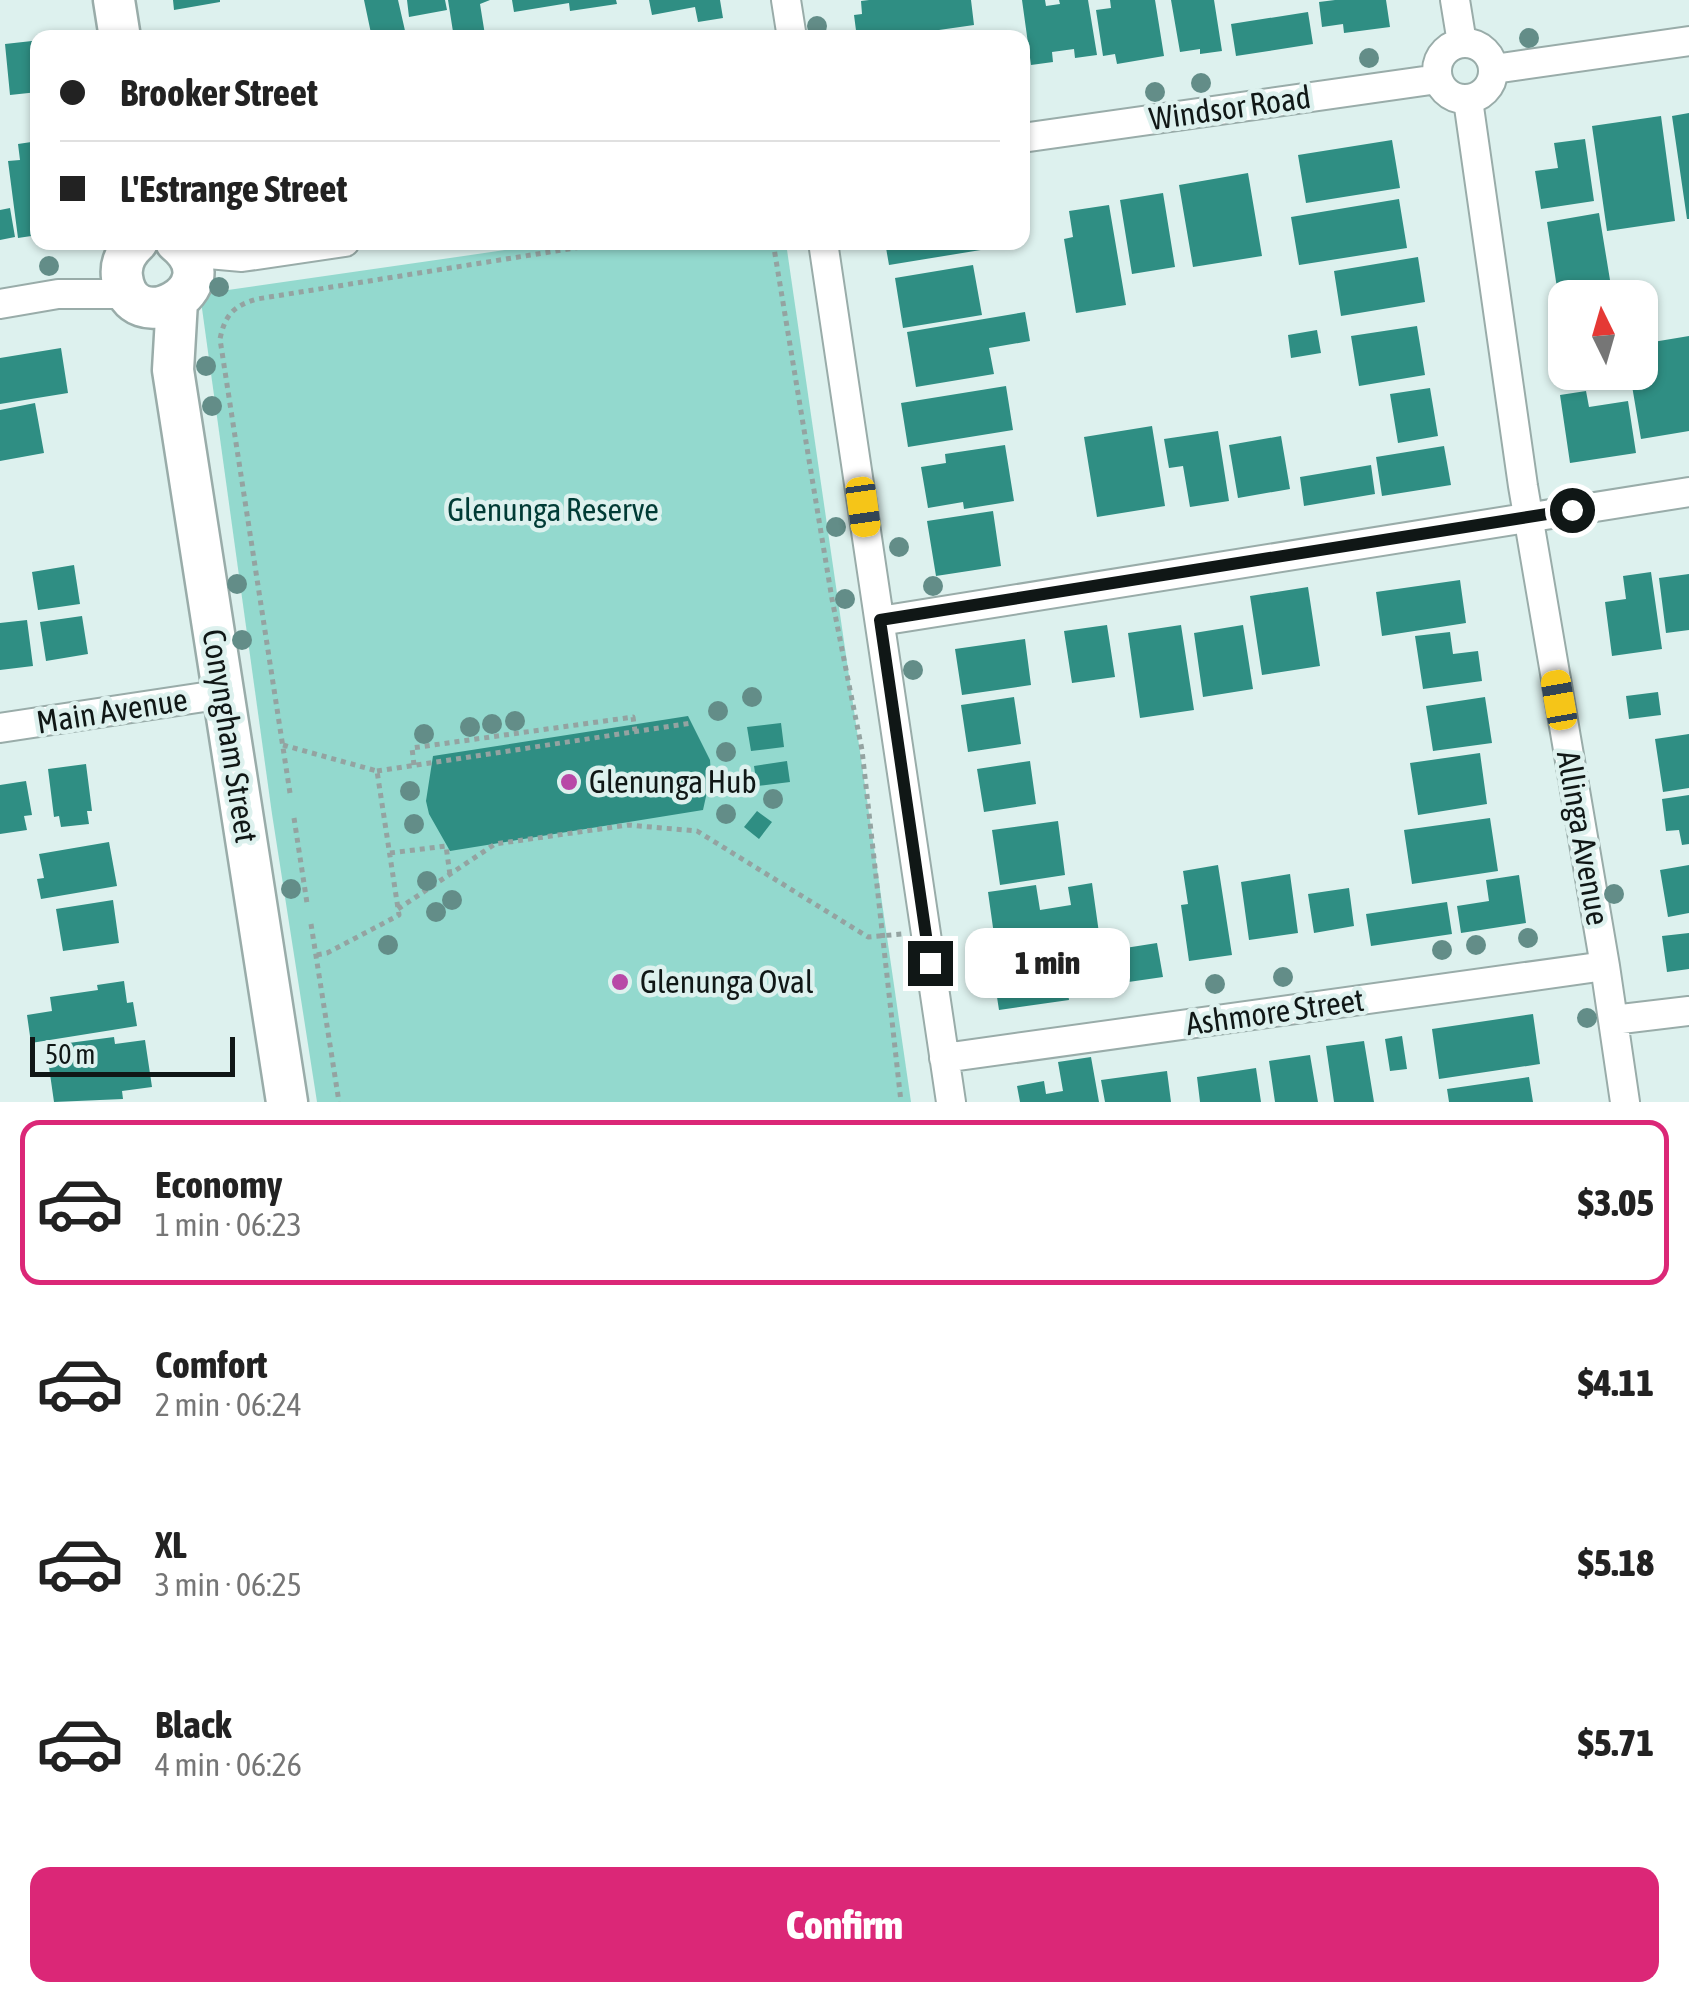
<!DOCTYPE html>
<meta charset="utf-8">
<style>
:root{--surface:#fff;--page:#f6f6f6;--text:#222;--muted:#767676;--line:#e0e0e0;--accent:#db2777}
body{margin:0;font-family:"Asap Condensed",sans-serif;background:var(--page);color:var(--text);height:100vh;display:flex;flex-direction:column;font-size:38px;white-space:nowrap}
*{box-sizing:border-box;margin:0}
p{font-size:32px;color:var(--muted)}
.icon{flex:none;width:55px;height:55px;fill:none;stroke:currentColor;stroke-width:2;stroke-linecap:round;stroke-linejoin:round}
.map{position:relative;height:1102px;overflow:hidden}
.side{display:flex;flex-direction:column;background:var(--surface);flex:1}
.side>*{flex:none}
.hud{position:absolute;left:30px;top:30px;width:1000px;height:220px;border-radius:20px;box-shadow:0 2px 8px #0004;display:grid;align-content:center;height:220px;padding:0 30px;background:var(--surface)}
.needle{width:65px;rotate:355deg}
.buttons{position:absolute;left:1548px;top:280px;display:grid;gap:20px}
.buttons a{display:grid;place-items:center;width:110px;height:110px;border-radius:20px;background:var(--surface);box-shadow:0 2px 8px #0004;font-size:50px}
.scale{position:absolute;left:30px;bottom:25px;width:205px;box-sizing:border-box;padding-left:10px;border:5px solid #101716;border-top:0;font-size:28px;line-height:35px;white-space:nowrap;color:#101716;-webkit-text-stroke:8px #ddf1ee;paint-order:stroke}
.end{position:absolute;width:45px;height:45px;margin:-22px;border:12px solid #101716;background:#fff;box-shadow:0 0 0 5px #fff}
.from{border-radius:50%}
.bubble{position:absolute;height:70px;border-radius:20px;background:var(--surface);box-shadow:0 2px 8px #0004;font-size:32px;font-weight:800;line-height:70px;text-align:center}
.car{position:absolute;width:30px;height:60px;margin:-30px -15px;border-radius:12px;box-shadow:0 0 8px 2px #0007;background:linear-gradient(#f5c518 24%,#345 0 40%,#f5c518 0 76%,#345 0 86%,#f5c518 0)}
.hud b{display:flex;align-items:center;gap:35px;height:95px;font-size:38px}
.hud b+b{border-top:2px solid var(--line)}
.hud i{width:25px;height:25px;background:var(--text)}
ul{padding:18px 0 0;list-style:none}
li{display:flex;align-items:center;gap:30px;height:165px;margin:0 20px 15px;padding:0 10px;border:5px solid transparent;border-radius:20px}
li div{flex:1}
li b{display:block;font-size:38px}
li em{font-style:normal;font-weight:800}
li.selected{border-color:var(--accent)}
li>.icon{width:90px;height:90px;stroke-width:1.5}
.button{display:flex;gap:20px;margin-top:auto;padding:20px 30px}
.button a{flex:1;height:115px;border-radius:20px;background:var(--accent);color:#fff;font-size:40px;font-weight:800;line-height:115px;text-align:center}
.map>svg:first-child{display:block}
</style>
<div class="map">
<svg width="1689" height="1102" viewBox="0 0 1689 1102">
<rect width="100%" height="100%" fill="#ddf1ee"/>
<path fill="#93d9ce" d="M554,243H786L911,1102H317L272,814L200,294Z"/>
<path fill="#2f8e83" d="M173,0H220V2L174,10Z
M364,0H398L406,35L372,38Z
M407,0H445L447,10L409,17Z
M448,0H490L480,4L485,35L454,38Z
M512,0H616L617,4L570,11L569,3L514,12Z
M649,0H720L723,18L698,22L695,7L652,15Z
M869,0H971L974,25L883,38H857L854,15L862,14L861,1Z
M1022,0H1045L1046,6L1060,4L1059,0H1088L1097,55L1075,58L1074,49L1052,52L1053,62L1031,65Z
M1110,0H1155L1164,56L1117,64L1115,54L1103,56L1096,10L1111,8Z
M1171,0H1214L1222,51L1200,54V49L1180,52Z
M1335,0H1386L1390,27L1344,33L1343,24L1322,27L1319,2Z
M1308,12L1313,44L1236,56L1231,24Z
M32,41L38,92L10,95L5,44Z
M1689,113V219H1687L1672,116Z
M1661,116L1675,221L1607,231L1592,126Z
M1585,139L1594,201L1541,209L1535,171L1558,168L1554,143Z
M1392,140L1400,188L1306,203L1298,155Z
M38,141V235L18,238L8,161L20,160L18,144Z
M1248,173L1262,256L1193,267L1179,185Z
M1163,193L1175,267L1132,274L1120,200Z
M1399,199L1407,248L1299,265L1291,217Z
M1109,205L1126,305L1076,313L1064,239L1073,237L1069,211Z
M10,208L15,237L0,240V210Z
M1599,213L1610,280L1557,288L1547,222Z
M885,242H993V248L889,265Z
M1418,257L1425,302L1341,316L1334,271Z
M973,265L982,315L903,328L895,278Z
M1025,312L1030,341L989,348L994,374L916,387L907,332Z
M1565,325V367H1563L1557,326Z
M1417,326L1425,375L1359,386L1351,336Z
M1317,330L1321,353L1291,358L1288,335Z
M1689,336V431L1641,439L1630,374L1646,371L1641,344Z
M61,348L68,393L0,404V358Z
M1564,372H1626L1627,376L1566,385Z
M1006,386L1013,430L908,447L901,403Z
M1430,388L1438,436L1398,443L1390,394Z
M1586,391L1589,407L1628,401L1636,453L1570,463L1560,395Z
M35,403L44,453L0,461V410Z
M1152,426L1165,506L1097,517L1084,437Z
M1218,431L1229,501L1190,507L1183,466L1169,468L1164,439Z
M1281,436L1290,489L1238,498L1229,445Z
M1005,445L1014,501L964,509L963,502L928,508L921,467L946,463L945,454Z
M1444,446L1451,485L1382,496L1376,457Z
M1371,465L1375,494L1304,506L1300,477Z
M993,511L1001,566L936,576L927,521Z
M74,565L80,604L38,610L32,572Z
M1651,572L1662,649L1612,656L1605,602L1626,599L1623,576Z
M1689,574V630L1666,633L1659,578Z
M1460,580L1466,623L1382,636L1376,592Z
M1308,587L1320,666L1262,675L1250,596Z
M82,616L88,654L46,661L40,622Z
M27,620L33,666L0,670V623Z
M1107,625L1115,677L1072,683L1064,631Z
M1181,625L1194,710L1140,718L1128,633Z
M1243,625L1253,689L1203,697L1194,633Z
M1450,632L1453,654L1478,651L1482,681L1423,689L1415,636Z
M1025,639L1031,685L962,695L955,649Z
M1658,692L1661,715L1629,719L1626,696Z
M1014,697L1021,744L968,752L961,705Z
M1485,697L1492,743L1433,751L1426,706Z
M688,716L710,760L711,774L703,810L450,851L429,814L426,801L433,756Z
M781,723L784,747L751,751L747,727Z
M1689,734V788L1663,792L1655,739Z
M1480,753L1487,804L1418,815L1410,763Z
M787,761L790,782L757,786L754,766Z
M1030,761L1036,804L984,812L977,769Z
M86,764L92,811H87L89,824L61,827L59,816L54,817L48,769Z
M26,781L32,815L24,816L27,830L0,834V785Z
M1689,795V844L1682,845L1679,830L1666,831L1662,799Z
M757,811L772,822L759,839L744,827Z
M1490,818L1498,871L1412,884L1404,830Z
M1058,821L1065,875L1000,885L992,830Z
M109,842L117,886L41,899L37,879L44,878L39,854Z
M1218,865L1232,955L1189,961L1181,905L1188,904L1183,871Z
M1689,865V913L1668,917L1660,870Z
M1290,874L1298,933L1249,940L1241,882Z
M1519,875L1526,923L1461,933L1457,906L1489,901L1486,880Z
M1092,883L1099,933L996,949L988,892L1036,885L1040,910L1071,905L1068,887Z
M1349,888L1354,926L1314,933L1308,894Z
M113,900L119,943L63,951L56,909Z
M1447,902L1452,934L1371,946L1366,914Z
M1689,933V969L1667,972L1662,936Z
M1157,943L1163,977L1073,990L1068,957Z
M1021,948L1025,973L1064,967L1069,1000L999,1010L990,952Z
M124,981L127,1003L133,1002L137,1026L31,1043L27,1015L52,1011L50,997L98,990L97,985Z
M1533,1014L1540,1064L1439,1079L1432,1029Z
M1402,1036L1407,1069L1390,1071L1385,1039Z
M114,1037L115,1044L145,1040L152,1087L122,1091L123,1099L54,1102L46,1046Z
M1364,1041L1374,1102H1334L1326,1046Z
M1310,1055L1318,1102H1275L1269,1061Z
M1091,1057L1099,1102H1020L1017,1086L1044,1081L1046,1094L1063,1091L1058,1062Z
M1256,1068L1261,1102H1200L1197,1077Z
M1167,1071L1171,1102H1105L1101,1080Z
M1529,1077L1533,1102H1449L1447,1089Z"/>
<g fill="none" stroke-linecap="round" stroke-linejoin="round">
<defs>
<path id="street" d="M786,0L792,38
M1455,0L1462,43
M1437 71a28 28 0 1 1 56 0a28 28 0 1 1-56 0Z
M1494,69L1689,41
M1468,100L1523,486L1605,966L1625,1102
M1022,138L1438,79
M823,242L951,1102
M186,252L242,257L345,242
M0,304L58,294H128
M880,621L1689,492
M0,728L224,694
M1613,1020L1689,1011
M944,1058L1605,966"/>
<path id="secondary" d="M114,0L120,38
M137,242C127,251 120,262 122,277C130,343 234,289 176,242
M177,301L173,370L287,1102"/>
</defs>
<use href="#street" stroke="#99aca9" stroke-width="32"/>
<use href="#secondary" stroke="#99aca9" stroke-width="45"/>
<path stroke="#94a3a1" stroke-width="5" stroke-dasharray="5 5" stroke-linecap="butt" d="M773,242L832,599L862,750L901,1102
M283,745L377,771L399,915L327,953L316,955
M414,765L412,748L633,717L635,731
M377,771L692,723
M290,793L220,339C225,315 233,306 257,299L612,242
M294,818L307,903
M390,853L446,846L450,875
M398,909L495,844L628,825L697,831L868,937L902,934
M311,924L339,1102"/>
<use href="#street" stroke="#fff" stroke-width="28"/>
<use href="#secondary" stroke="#fff" stroke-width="40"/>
</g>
<g fill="#638d88">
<circle cx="817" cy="26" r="10"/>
<circle cx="1529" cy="38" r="10"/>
<circle cx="1369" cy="58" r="10"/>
<circle cx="1201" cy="83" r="10"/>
<circle cx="1155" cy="92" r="10"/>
<circle cx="49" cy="266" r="10"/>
<circle cx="219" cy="287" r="10"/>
<circle cx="206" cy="366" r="10"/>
<circle cx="212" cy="406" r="10"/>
<circle cx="836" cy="527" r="10"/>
<circle cx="899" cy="547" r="10"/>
<circle cx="237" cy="584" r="10"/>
<circle cx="933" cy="586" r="10"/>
<circle cx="845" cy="599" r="10"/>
<circle cx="242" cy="640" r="10"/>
<circle cx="913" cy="670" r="10"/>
<circle cx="752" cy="697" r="10"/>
<circle cx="718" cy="711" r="10"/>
<circle cx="515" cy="721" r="10"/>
<circle cx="492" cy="724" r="10"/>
<circle cx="470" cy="727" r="10"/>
<circle cx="424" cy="734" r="10"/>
<circle cx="726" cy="752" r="10"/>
<circle cx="410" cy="791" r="10"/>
<circle cx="773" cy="799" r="10"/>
<circle cx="726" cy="814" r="10"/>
<circle cx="414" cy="824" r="10"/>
<circle cx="427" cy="881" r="10"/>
<circle cx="291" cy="889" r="10"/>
<circle cx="1614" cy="894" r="10"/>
<circle cx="452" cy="900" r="10"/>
<circle cx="436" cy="912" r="10"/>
<circle cx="1528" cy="938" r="10"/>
<circle cx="388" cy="945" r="10"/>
<circle cx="1476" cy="945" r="10"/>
<circle cx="1442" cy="950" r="10"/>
<circle cx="1283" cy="977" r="10"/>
<circle cx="1215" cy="984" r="10"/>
<circle cx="1587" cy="1018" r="10"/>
</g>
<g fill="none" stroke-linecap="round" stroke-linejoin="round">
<path stroke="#101716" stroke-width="12" d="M930,963L880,620L1572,510"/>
</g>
<g fill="#b849a7" stroke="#ddf1ee" stroke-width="4">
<circle cx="569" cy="782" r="10"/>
<circle cx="620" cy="982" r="10"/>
</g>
<g text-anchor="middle" stroke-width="9" stroke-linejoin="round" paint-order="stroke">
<g font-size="32" fill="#101716" stroke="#ddf1ee">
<text transform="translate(1230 108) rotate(-8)" y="11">Windsor Road</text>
<text transform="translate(112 711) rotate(-9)" y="11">Main Avenue</text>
<text transform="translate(230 736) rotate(81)" y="11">Conyngham Street</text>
<text transform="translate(1583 838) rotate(80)" y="11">Allinga Avenue</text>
<text transform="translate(1275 1012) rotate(-8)" y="11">Ashmore Street</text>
</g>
<g font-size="32" fill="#003b35" stroke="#ddf1ee">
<text x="553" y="521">Glenunga Reserve</text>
</g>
<g font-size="32" fill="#101716" stroke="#ddf1ee" text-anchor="start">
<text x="589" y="793">Glenunga Hub</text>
<text x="640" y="993">Glenunga Oval</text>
</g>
</g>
</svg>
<div class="buttons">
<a><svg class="needle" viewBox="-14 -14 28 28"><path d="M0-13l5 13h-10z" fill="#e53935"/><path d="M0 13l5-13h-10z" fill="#767676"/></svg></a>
</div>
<div class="scale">50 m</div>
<i class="end from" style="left:1572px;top:510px"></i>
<i class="end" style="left:930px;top:963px"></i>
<div class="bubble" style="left:965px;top:928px;width:165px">1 min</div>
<i class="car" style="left:863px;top:507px;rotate:172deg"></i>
<i class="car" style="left:1559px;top:700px;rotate:350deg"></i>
<div class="hud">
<b><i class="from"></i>Brooker Street</b>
<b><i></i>L'Estrange Street</b>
</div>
</div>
<section class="side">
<ul>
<li class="selected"><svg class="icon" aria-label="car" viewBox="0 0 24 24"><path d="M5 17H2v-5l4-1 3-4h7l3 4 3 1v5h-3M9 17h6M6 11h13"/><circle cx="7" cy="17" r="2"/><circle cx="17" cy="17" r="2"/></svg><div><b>Economy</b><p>1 min · 06:23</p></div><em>$3.05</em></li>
<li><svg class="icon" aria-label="car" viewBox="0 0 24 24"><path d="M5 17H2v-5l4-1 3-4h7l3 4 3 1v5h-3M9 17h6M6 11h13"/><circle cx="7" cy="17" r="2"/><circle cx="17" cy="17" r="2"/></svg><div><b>Comfort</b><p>2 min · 06:24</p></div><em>$4.11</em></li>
<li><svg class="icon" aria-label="car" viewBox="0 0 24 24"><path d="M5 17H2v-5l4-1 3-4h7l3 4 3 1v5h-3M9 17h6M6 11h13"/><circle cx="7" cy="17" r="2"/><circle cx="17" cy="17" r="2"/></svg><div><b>XL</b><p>3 min · 06:25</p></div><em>$5.18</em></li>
<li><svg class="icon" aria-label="car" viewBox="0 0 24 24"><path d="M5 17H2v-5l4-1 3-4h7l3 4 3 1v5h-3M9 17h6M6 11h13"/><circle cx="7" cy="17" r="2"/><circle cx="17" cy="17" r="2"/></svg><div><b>Black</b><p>4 min · 06:26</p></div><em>$5.71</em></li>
</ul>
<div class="button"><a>Confirm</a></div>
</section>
